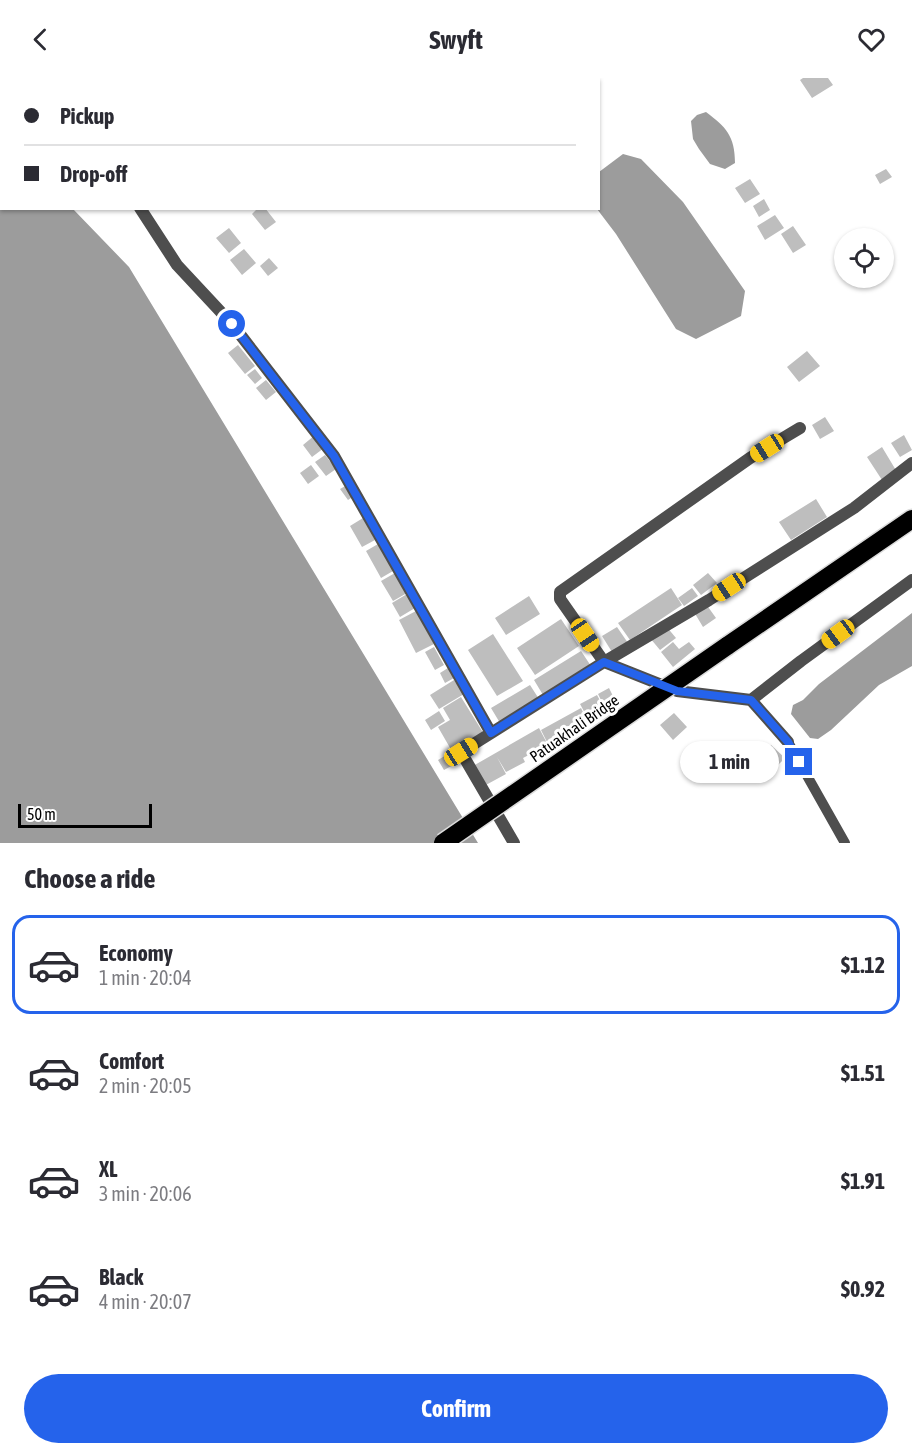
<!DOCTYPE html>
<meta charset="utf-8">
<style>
:root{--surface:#fff;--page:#f7f7f7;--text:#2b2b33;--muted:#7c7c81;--line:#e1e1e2;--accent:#2563eb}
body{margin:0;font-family:"Asap Condensed",sans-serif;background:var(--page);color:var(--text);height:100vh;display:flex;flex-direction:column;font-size:22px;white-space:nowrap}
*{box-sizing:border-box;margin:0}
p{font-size:20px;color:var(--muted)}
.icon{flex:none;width:33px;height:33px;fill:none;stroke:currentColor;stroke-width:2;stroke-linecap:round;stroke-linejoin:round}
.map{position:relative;height:765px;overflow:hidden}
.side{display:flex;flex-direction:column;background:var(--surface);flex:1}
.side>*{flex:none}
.banner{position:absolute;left:0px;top:0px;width:600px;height:132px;box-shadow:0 2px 4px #0004;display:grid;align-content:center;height:132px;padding:0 24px;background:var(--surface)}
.controls{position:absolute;left:834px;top:150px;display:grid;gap:12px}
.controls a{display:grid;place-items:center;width:60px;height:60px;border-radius:50%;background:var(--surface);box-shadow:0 2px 4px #0004;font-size:30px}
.scale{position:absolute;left:18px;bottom:15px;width:134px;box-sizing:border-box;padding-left:6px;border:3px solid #000;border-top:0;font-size:16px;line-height:21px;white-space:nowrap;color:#000;-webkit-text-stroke:4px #fff;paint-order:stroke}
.end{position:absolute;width:27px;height:27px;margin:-14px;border:8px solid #2563eb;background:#fff;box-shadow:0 0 0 3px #fff}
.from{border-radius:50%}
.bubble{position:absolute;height:42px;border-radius:21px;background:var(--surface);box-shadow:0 2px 4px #0004;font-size:20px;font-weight:700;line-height:42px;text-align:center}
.car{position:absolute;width:18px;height:36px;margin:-18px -9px;border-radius:8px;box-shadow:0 0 4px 2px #0007;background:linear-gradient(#f5c518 24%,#345 0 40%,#f5c518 0 76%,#345 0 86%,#f5c518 0)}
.banner b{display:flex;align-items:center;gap:21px;height:57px;font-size:22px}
.banner b+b{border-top:2px solid var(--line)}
.banner i{width:15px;height:15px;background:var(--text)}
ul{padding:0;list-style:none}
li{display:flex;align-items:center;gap:18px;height:99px;margin:0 12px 9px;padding:0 12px;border:3px solid transparent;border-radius:18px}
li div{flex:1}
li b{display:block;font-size:22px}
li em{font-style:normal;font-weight:700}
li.on{border-color:var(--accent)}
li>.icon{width:54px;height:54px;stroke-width:1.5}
h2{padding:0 24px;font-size:27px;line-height:72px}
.cta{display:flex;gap:12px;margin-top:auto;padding:12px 24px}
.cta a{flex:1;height:69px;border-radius:36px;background:var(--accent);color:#fff;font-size:24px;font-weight:700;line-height:69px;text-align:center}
header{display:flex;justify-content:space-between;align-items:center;height:78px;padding:0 24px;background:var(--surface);font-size:27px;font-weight:700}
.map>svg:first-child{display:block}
</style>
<header><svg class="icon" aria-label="back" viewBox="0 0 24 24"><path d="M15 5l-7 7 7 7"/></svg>Swyft<svg class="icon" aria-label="heart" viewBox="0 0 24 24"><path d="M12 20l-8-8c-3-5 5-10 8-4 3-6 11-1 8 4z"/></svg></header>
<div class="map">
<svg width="912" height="765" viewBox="0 0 912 765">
<rect width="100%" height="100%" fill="#fff"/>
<path fill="#9c9c9c" d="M706,34C726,49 735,58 735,85L725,91L710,86L699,71L693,61L691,43L697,37Z
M0,54L2,130L73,131L129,189L478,765H0Z
M623,76L641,81L683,124L745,213L741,238L696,261L676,251L616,156L597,131L599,94Z
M912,535V588L879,607L831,652L818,661L810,660L791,636L793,627L803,622L819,606Z"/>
<path fill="#bebebe" d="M803,0H828L833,7L812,20L800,2Z
M886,91L892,99L880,106L875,97Z
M750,101L760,116L745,125L735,110Z
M764,121L770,132L759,139L753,128Z
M258,130H265L276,144L265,152L252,136Z
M775,137L784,150L765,162L757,148Z
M793,148L806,167L793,175L781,156Z
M229,150L241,165L229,175L216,160Z
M244,171L256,185L242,197L230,182Z
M269,180L278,190L268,198L260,188Z
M238,267L255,288L245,296L228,275Z
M807,273L820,288L799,304L787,289Z
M255,291L262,300L255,306L247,297Z
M266,302L276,314L266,322L256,310Z
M825,339L834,353L820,361L812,347Z
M315,357L324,370L312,379L303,367Z
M904,357L912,372L900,379L891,365Z
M882,369L897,394L882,402L867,379Z
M325,377L336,391L326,398L315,384Z
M311,387L319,398L308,406L300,395Z
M347,407L354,418L348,422L340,411Z
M816,421L827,439L791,462L779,444Z
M363,440L375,462L362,469L350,448Z
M378,466L393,493L381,500L366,473Z
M395,495L407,515L393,523L381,503Z
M708,495L717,505L701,517L693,507Z
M671,510L682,527L630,562L618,545Z
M692,510L698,518L684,528L678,520Z
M407,516L415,530L400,539L392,525Z
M529,518L540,536L506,557L495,540Z
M706,526L716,540L703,549L694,534Z
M416,533L434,566L416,575L399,542Z
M561,541L579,568L535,597L517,570Z
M666,548L676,560L660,572L650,560Z
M617,549L628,565L612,574L602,558Z
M493,556L523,603L497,618L468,572Z
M673,564L679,571L689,564L695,571L673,589L661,574Z
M434,569L444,587L435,592L425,574Z
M581,573L591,588L543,617L534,602Z
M448,590L454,600L445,605L440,595Z
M454,602L464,616L439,631L430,617Z
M530,607L539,621L500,645L491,630Z
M609,610L615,622L604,628L598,616Z
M597,617L603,628L586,637L580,626Z
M461,619L484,656L453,675L438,649L450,642L443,630Z
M581,630L587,642L572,650L573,652L548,666L541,652Z
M439,633L445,643L431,652L425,642Z
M674,635L687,649L673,662L660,647Z
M539,650L548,667L523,680L525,684L506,694L497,679L506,696L484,708L473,688Z
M771,667L785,680L777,688L763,675Z
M448,676L455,686L444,692L438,682Z"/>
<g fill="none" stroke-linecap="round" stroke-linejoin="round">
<defs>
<path id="highway" d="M727,568L912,441"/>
</defs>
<use href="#highway" stroke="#dbdbdb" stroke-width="21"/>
<path stroke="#4e4e4e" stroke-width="10" d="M788,664L845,765"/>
<path stroke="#4e4e4e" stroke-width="12" d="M40,0L42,2
M140,130L177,187L232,246L334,378L491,655
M800,350L750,380L560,514V521L604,584L677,613L751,622L801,583L912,502
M751,622L788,664
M514,765L461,674L604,584L709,522L854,430L912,385"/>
<use href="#highway" stroke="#000" stroke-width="18"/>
<defs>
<path id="highway-bridge" d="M443,765L727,568"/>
</defs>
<use href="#highway-bridge" stroke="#dbdbdb" stroke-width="21" stroke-linecap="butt"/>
<use href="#highway-bridge" stroke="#000" stroke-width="18"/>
</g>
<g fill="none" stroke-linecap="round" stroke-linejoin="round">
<path stroke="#2563eb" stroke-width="8" d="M232,246L334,378L491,655L604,584L677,613L751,622L788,664L799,684"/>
</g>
<g text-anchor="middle" stroke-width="6" stroke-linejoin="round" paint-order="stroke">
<g font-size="16" fill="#000" stroke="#fff">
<text transform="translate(574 650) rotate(-35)" y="6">Patuakhali Bridge</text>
</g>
</g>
</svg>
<div class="controls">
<a><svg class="icon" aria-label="locate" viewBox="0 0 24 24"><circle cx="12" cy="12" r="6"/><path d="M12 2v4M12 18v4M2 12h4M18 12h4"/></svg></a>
</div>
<div class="scale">50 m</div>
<i class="end from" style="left:232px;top:246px"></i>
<i class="end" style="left:799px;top:684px"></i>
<div class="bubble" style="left:680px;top:663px;width:99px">1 min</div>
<i class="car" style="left:767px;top:370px;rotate:238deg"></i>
<i class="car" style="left:729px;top:509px;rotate:237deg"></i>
<i class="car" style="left:838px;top:556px;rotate:234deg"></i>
<i class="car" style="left:585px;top:557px;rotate:146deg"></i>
<i class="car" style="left:461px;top:674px;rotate:58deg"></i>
<div class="banner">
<b><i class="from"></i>Pickup</b>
<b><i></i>Drop-off</b>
</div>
</div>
<section class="side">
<h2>Choose a ride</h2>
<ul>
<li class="on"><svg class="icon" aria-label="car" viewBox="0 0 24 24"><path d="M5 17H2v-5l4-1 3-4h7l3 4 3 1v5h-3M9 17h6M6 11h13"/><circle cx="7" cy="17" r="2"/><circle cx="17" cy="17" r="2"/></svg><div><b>Economy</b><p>1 min · 20:04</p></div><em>$1.12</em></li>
<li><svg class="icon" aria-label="car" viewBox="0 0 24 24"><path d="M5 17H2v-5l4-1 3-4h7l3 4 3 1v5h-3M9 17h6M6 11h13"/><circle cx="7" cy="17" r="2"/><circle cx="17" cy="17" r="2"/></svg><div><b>Comfort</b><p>2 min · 20:05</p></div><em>$1.51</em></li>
<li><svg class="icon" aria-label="car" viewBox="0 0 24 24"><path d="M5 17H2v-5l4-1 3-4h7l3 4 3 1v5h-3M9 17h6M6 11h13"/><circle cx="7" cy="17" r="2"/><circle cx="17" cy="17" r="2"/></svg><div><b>XL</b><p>3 min · 20:06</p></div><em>$1.91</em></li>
<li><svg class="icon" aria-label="car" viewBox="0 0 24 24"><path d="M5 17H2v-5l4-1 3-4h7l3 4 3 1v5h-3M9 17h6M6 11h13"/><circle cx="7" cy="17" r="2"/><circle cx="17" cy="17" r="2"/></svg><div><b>Black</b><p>4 min · 20:07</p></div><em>$0.92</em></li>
</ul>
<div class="cta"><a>Confirm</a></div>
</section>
